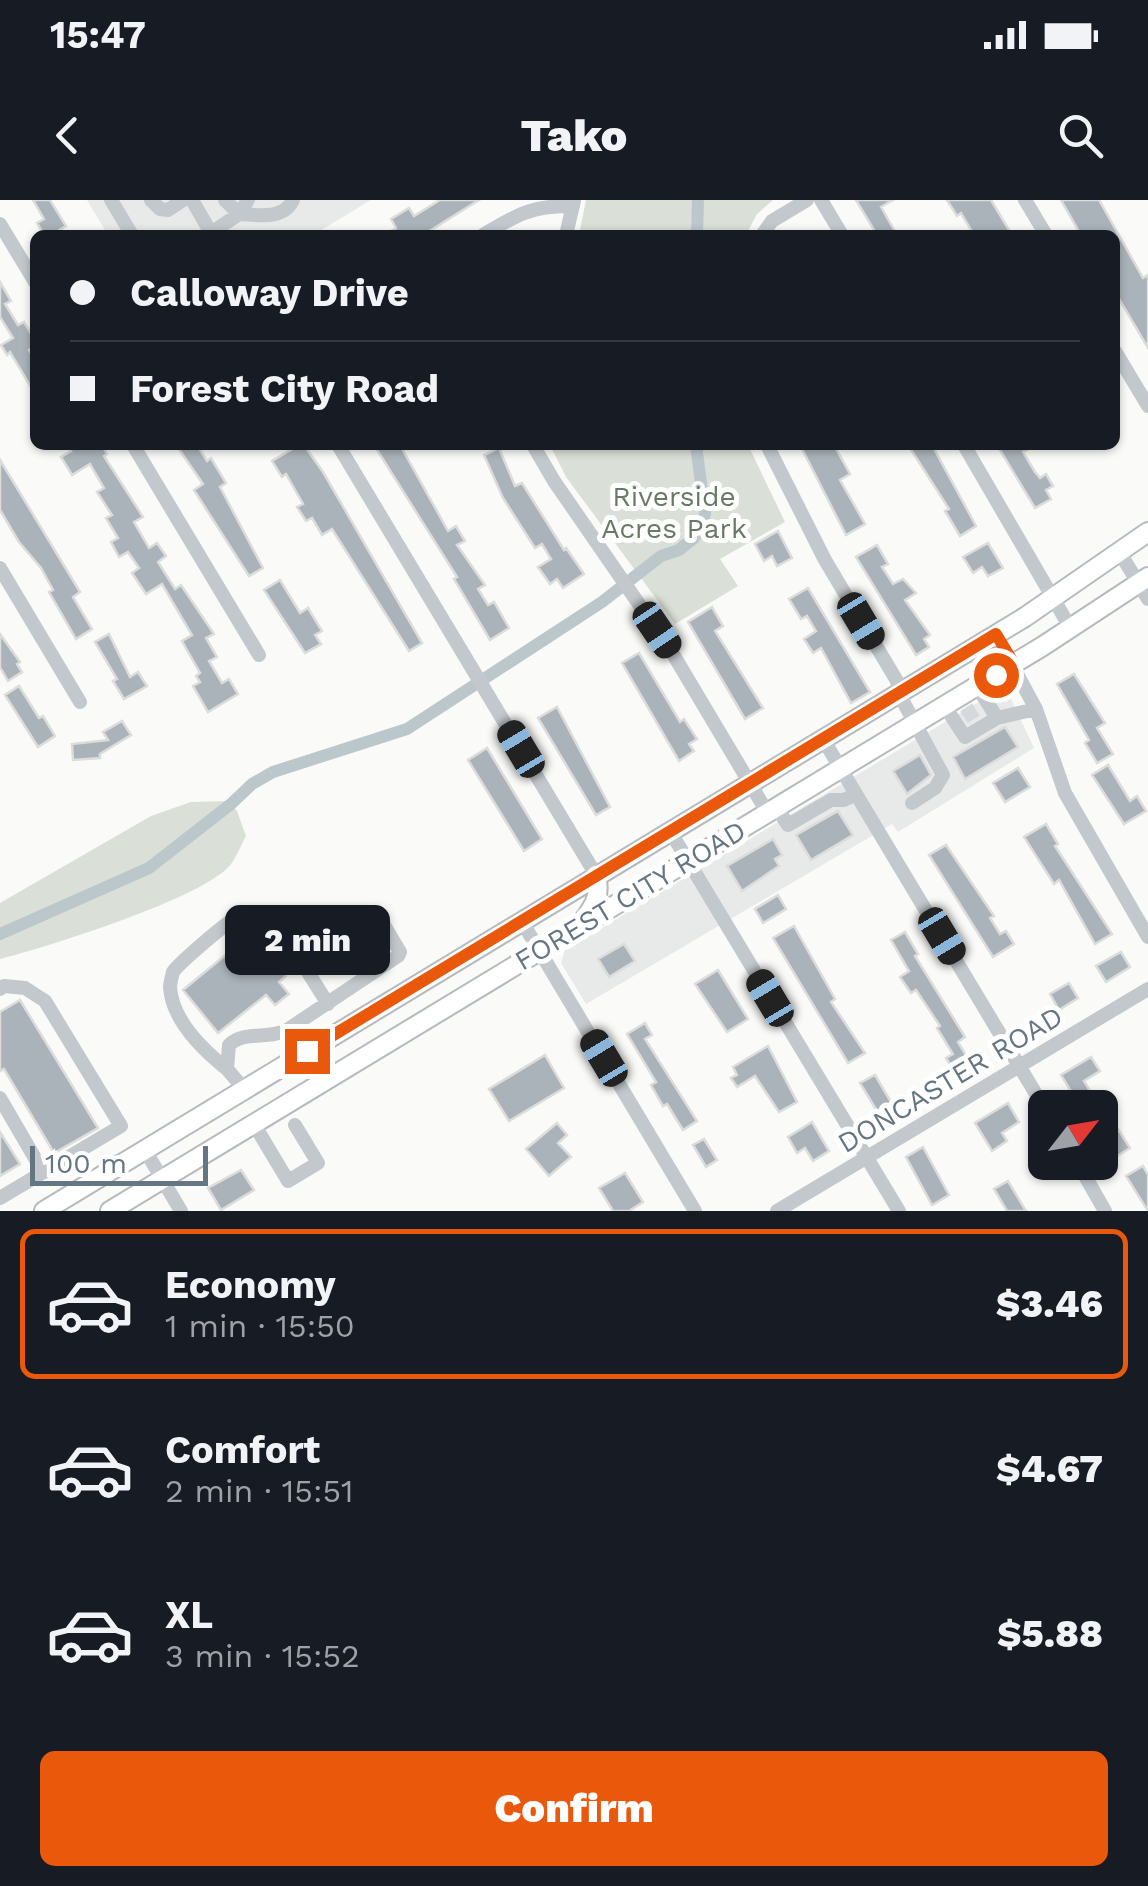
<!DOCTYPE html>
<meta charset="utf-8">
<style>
:root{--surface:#171b24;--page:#242831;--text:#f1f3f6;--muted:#9ea1a6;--line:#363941;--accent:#ea580c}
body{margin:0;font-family:"Work Sans",sans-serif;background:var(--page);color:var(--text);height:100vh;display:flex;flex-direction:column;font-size:38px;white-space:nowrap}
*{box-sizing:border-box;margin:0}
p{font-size:32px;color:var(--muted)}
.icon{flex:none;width:55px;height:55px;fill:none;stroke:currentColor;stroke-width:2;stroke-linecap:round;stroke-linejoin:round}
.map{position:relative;height:1011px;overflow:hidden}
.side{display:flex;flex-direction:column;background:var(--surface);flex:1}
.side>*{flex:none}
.top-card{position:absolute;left:30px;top:30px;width:1090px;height:220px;border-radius:15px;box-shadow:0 2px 8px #0004;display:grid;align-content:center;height:220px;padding:0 40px;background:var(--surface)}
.needle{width:65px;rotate:59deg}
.buttons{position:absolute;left:1028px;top:890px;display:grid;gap:20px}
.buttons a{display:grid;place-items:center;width:90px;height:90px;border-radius:15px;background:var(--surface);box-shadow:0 2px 8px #0004;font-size:50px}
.scale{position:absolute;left:30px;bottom:25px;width:178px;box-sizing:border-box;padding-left:10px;border:5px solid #657683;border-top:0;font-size:28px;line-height:35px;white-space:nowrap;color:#657683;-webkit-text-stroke:8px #fff;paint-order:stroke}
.end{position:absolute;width:45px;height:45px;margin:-22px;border:12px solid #ea580c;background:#fff;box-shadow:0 0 0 5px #fff}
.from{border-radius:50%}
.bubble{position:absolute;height:70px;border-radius:15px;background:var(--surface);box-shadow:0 2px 8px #0004;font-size:32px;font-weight:800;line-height:70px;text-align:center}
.car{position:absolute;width:30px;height:60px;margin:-30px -15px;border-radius:12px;box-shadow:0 0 8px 2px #0007;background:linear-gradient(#222 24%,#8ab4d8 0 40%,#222 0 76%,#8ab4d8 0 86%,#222 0)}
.top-card b{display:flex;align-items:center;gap:35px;height:95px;font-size:38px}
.top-card b+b{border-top:2px solid var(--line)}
.top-card i{width:25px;height:25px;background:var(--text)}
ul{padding:18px 0 0;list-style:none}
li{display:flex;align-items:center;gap:30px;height:150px;margin:0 20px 15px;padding:0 20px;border:5px solid transparent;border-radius:15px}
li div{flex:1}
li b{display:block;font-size:38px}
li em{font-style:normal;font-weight:800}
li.active{border-color:var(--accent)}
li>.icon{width:90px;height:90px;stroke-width:1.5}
.button{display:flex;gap:20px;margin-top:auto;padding:20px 40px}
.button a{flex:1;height:115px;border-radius:15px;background:var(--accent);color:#fff;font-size:40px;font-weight:800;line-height:115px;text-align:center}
.status{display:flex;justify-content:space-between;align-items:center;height:70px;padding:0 50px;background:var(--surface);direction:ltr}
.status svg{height:28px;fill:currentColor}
header{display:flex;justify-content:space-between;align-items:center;height:130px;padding:0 40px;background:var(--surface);font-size:45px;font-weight:800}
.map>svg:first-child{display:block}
</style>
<div class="status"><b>15:47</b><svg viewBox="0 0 49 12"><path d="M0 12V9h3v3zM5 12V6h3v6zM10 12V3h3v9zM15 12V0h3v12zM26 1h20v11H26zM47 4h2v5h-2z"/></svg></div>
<header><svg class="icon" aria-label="back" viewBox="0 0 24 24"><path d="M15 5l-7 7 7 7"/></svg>Tako<svg class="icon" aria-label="search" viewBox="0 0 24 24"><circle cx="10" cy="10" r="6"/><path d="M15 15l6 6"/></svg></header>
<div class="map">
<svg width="1148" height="1011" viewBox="0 0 1148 1011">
<rect width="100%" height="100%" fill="#fafaf8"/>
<path fill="#e8e9e9" d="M87,0H371L313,35H108Z
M1005,486L1034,548L898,632L892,624L586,804L561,763L565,750Z"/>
<path fill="#dadfd7" d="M586,0H773L757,14L746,35H579Z
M550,245H748L785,322L720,359L738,386L675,424L566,277Z
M228,601L237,611L246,636C241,645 237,656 231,664C207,697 44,748 0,759V703L151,616L191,602Z"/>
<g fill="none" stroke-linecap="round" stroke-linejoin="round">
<path stroke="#bbc7cb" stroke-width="12" d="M697,35L698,0
M0,734L149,668L231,604L252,584L273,572L407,529L602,402L661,356L679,350L694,338L702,327L705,313L696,245"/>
</g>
<path fill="#aab3b9" stroke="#dcdcda" stroke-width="2.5" d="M33,0H50L66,26L51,35H44L37,23L44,19Z
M440,0H479L423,35H384L396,28L391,19L409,8L414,16Z
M856,0H893L881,7L897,35H877Z
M947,0H991L1012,35H974L961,13L957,16Z
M1061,0H1099L1143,78L1148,75V148L1115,92V35H1081Z
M0,82L11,101L5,104L18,125L24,122L35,140V147L29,150L35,159V194L10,152L7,155L1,145L13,138L0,117Z
M67,245H102L107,254L104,256L143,317L134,322L149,348L157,343L166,356L158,362L175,389L181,385L214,434L206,438L217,457L209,461L222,483L229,479L238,494L208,512L193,486L200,482L196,476L200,473L182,441L192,435L162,384L146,394L132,373L139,368L128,352L119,357L111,342L118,338L106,318L112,315L97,292L104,288L90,264L72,275L61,257L71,251Z
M176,245H197L207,261L211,258L226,283L220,287L263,368L249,376L194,290L203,284Z
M299,245H304L323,272L422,443L409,451L332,329L322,335L312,318L306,321L297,307L303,304L286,274L282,277L272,261Z
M374,245H400L448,331L456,326L465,341L457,345L485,385L478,389L488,405L494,402L509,428L490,440L454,379L457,377Z
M800,245H834L850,274L840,280L865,324L846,335Z
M908,245H932L976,326L960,336L945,311L949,309Z
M997,245H1035L1023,252L1035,272L1040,278L1046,274L1053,286L1046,290L1051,299L1035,308Z
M499,248L515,286L522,283L564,350L566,348L584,374L563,388L557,379L550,384L538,367L551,359L542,344L535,348L503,298L484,255Z
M0,260L80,392L73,397L92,429L76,439L49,392L53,390L41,368L19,342L0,310Z
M778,331L792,358L777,366L772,356L764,361L755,344Z
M988,343L1003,368L988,376L982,367L973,373L963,357Z
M877,345L888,364L882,367L893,384L903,379L916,393L905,400L930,435L924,439L929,447L916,455L856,357Z
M280,380L300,413L308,408L322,431L315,435L321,444L305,453L264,390Z
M808,388L870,492L851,503L821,448L813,453L804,439L816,431L807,416L801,419L789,399Z
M712,407L723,426L715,431L763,508L745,519L688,422Z
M0,434L20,462L17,464L22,472L8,481L0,467Z
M109,434L130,477L138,472L147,486L124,499L113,481L117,479L95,442Z
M639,453L680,522L684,519L697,539L689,544L694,551L679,561L622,463Z
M1074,474L1105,523L1097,528L1113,554L1097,563L1085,543L1089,540L1057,484Z
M19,486L39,518L43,516L55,536L38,547L5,495Z
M557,507L610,607L596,615L538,518Z
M122,521L131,535L100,554V558L73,560L72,544L108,540L103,532Z
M1005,527L1018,547L965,579L953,557Z
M487,548L542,639L524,651L468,560Z
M920,555L931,575L907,594L893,571Z
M1108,565L1130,601L1137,596L1146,611L1124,624L1092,575Z
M1018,568L1030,587L1005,602L993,583Z
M838,611L853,635L811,660L796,635Z
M1046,624L1058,644L1055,646L1112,734L1095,744L1059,680L1054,684L1024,637Z
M773,639L782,655L775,659L779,666L742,691L727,666Z
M946,645L994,716L990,718L1000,734L1006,731L1014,744L993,757L929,655Z
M778,695L786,709L763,723L755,709Z
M794,726L835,799L831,802L865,853L848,863L773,738Z
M905,732L918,754L915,756L965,837L958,842L973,867L957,876L946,858L953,854L937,828L940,826L916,790L911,793L900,777L909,771L891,740Z
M251,734L286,776L279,782L289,794L275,805L266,795L218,833L183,790Z
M624,744L635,761L609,777L598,759Z
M1121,752L1130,767L1106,782L1096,766Z
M718,770L748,819L727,832L695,784Z
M1069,783L1078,798L1059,810L1050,794Z
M20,800L98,928L54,953L4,869L0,871V812Z
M645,823L652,835L645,839L697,921L683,930L667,904L663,906L651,885L656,882L627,834Z
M768,846L797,902L779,912L755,876L737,887L731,878L737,875L733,867Z
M545,855L564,888L509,921L489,889Z
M1091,857L1100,871L1084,881L1100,908H1081L1061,875Z
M875,875L891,902L877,911L860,883Z
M1008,903L1019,922L1002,933L1007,941L992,951L975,923Z
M812,922L829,951L813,961L805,948L797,953L788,937Z
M557,923L567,935L558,943L571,957L549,976L526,949Z
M1118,929L1130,948L1114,958L1103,938Z
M0,932L20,964L0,976Z
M704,939L717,960L706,967L693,945Z
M923,947L949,995L932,1005L906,957Z
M1143,966L1148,975V1011L1126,976Z
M241,970L254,990L221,1010L208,988Z
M625,973L643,1002L629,1011H613L599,988Z
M1008,981L1026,1011H1007L994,989Z"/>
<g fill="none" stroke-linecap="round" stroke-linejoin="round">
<path stroke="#d5d9db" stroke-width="14" stroke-dasharray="14 7" stroke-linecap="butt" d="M964,517L983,505"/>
<defs>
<path id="major" d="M583,721C595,705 601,695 596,675
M44,1011L1025,417L1148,332
M110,1011L1043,446L1148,377"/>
</defs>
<use href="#major" stroke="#b5babe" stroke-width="22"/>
<path stroke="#c3c8cc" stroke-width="14" d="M111,0L132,35
M151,0L160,9L168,10L183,0
M192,0L211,33L206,35
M225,0L239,14C259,15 283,20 293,0
M821,0L842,35
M1025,0L1046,35
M0,24L35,82
M212,35L211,33L239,14L248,0
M483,35C516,15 533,5 573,6
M566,35L574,1
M762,35L772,21L807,0
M1115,151L1148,206
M133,245L259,455
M338,245L596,675
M533,245L554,281L670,449L767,612
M767,245L825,360L897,481L899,494L943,575L935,588L912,603
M964,245L1071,429
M1120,353L1148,399
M0,368L80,502
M996,435L1036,509L1065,593L1148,737
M944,505L965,537L997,518L977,486
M997,518L1036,509
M823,539L1045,909
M776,607L788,625L831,600H844L856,594
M670,631L899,1011
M521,720L695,1011
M306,769L328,804
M0,789L4,786L25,788L45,801L121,926L0,998
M227,869C203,850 172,820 170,787C170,785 172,775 173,772C178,764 230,719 239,716C246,713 262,715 270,718C285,726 297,755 306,769L384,725L400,752L398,756L287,830C268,840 245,830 229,845L227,869L244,889
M0,898L43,972
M254,924L288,981L318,963L295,925
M145,950L181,1011
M1077,962L1105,1011
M777,1011L1148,789"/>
<use href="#major" stroke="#fff" stroke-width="18"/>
</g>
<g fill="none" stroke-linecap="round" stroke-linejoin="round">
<path stroke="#ea580c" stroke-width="12" d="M307,851L996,434L1014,464L996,475"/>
</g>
<g text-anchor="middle" stroke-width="10" stroke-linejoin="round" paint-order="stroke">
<g font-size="28" fill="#687a64" stroke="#fff">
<text x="674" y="306">Riverside<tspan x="674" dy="32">Acres Park</tspan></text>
</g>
<g font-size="28" fill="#657683" stroke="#fff">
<text transform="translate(630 695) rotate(-31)" y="10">FOREST CITY ROAD</text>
<text transform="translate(950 879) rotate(-31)" y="10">DONCASTER ROAD</text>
</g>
</g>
</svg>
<div class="buttons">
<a><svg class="needle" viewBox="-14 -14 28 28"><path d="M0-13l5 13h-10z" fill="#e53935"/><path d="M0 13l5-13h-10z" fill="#9ea1a6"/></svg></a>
</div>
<div class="scale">100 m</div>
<i class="end from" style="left:996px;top:475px"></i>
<i class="end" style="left:307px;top:851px"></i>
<div class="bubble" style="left:225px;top:705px;width:165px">2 min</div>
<i class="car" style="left:861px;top:421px;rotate:149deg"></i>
<i class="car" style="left:657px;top:430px;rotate:146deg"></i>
<i class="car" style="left:521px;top:549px;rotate:329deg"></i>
<i class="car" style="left:942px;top:736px;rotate:149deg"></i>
<i class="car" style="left:770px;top:798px;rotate:329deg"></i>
<i class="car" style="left:604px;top:858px;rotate:329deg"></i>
<div class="top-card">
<b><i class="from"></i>Calloway Drive</b>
<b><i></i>Forest City Road</b>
</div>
</div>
<section class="side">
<ul>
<li class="active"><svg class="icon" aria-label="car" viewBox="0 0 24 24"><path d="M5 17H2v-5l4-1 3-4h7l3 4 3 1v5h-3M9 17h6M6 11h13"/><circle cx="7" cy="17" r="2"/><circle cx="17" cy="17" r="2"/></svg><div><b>Economy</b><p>1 min · 15:50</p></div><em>$3.46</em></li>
<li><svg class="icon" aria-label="car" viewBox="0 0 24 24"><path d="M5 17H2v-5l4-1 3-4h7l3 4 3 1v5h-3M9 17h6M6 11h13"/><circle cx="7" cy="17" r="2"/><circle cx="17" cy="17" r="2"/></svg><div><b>Comfort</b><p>2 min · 15:51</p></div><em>$4.67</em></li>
<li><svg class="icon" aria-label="car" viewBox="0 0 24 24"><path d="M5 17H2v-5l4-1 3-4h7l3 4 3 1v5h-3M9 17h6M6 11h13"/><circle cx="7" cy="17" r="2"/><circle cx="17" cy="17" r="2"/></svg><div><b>XL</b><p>3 min · 15:52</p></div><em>$5.88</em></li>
</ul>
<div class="button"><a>Confirm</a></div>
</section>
